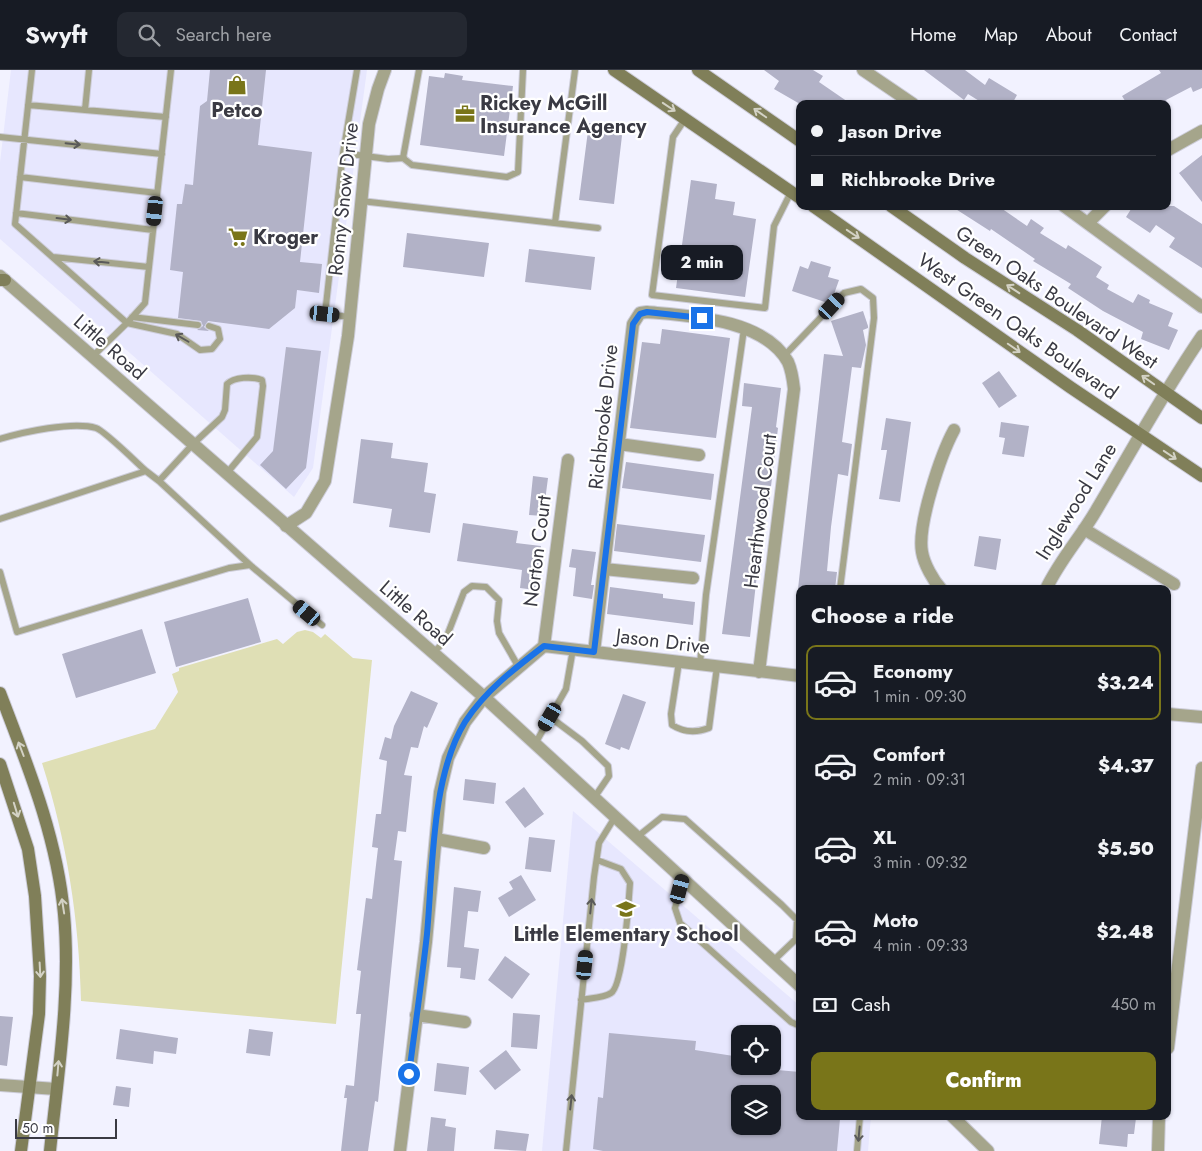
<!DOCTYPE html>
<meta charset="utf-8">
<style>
:root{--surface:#171b24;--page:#242831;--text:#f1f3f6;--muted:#9ea1a6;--line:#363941;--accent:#797519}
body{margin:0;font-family:Jost,sans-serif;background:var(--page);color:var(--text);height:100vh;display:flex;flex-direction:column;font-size:19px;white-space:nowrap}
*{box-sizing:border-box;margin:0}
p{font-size:16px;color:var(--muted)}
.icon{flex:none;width:28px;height:28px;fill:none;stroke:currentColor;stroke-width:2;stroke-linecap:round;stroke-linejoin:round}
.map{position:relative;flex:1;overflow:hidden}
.side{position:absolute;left:796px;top:515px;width:375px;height:535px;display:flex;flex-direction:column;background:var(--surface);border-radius:10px;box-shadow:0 1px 4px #0004}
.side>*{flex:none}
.guide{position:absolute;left:796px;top:30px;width:375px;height:110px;border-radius:10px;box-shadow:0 1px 4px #0004;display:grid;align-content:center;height:110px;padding:0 15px;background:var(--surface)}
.buttons{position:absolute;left:731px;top:955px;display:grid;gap:10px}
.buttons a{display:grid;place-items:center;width:50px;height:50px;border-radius:10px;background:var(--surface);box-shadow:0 1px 4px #0004;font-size:25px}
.scale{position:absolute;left:15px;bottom:12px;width:102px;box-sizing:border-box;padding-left:5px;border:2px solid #3a3a43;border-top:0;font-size:14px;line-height:18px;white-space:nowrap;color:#3a3a43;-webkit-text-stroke:4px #fff;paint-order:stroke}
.end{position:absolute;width:22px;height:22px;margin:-11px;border:6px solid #1a73e8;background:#fff;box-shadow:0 0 0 2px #fff}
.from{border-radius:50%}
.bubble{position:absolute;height:35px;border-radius:10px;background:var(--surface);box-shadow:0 1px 4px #0004;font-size:16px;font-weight:800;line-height:35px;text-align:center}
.car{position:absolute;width:15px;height:30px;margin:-15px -8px;border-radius:6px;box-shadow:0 0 4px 1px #0007;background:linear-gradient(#222 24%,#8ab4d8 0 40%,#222 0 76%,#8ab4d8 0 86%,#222 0)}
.guide b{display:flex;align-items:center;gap:18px;height:48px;font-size:19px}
.guide b+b{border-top:1px solid var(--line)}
.guide i{width:12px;height:12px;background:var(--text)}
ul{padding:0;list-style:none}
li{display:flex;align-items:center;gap:15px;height:75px;margin:0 10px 8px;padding:0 5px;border:2px solid transparent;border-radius:10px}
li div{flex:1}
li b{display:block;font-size:19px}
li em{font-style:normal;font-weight:800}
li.selected{border-color:var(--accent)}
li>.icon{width:45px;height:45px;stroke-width:1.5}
h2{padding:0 15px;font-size:22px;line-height:60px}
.pay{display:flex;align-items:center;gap:12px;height:55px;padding:0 15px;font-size:19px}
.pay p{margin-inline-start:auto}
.button{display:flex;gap:10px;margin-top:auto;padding:10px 15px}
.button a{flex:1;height:58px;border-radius:10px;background:var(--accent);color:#fff;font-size:20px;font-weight:800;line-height:58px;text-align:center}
header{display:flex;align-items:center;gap:30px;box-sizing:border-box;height:70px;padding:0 25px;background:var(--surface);border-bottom:1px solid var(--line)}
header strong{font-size:24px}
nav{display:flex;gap:28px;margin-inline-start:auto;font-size:18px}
.search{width:350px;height:45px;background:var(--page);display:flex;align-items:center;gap:12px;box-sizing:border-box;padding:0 18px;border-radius:10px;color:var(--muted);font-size:19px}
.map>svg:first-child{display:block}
</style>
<header>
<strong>Swyft</strong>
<div class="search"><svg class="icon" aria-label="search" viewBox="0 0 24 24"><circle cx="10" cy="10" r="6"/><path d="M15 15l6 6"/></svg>Search here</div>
<nav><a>Home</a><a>Map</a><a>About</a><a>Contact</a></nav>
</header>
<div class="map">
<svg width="1202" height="1081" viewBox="0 0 1202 1081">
<rect width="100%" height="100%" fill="#f2f2ff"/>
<path fill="#e7e7fe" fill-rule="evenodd" d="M11,0H367L313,398L294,427L0,169V92Z
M573,741L800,936V1046H871L868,1081H542ZM740,964H772V996H740ZM740,1024H772V1056H740Z"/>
<path fill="#dfdfb5" d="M305,560L313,562L321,568L325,564L353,588L372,590L336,954L81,931C79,849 67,772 42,693L155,659L178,622L172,604L179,601V598L277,569L283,574L297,562Z"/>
<path fill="#b2b2c7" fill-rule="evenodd" d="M210,0H266L258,75L312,82L300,192L322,194L319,223L297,220L295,238L269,259L208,251L204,257L209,261L197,260L203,256L201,251L178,248L183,202L170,200L177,134H182L185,114L193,115L200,36L207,31Z
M764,0H813L823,6L819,12L851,34H800L774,19L779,11Z
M924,0H965L985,15L989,8L1017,25L1012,34H984L968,24L964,30Z
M1159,0H1202V18L1193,22L1191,17L1166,30L1168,34H1127L1122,26L1161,3Z
M445,3L463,6L462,10L513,16L504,86L420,75L429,6L444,8Z
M589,53L623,57L614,134L579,130Z
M1202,85V132L1179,103Z
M691,110L717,114L715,129L735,132L733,145L756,149L745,227L676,218Z
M951,136H998L1027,156L1031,149L1044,158L1040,163L1066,179L1068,175L1102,197L1096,207L1109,215L1107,219L1133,233L1138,224L1150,230L1149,233L1173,243L1168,256L1178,260L1169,280L1141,269L1143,262L1103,241L1068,218L1071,214L1033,191L1035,189L991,159L990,161Z
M1133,136H1174L1202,154V198L1169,177L1175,168L1156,155L1150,163L1126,147Z
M407,163L489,173L484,207L403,197Z
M529,179L595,187L591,220L525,212Z
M811,191L831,197L828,207L839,210L833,227L828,233L792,221L800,196L808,199Z
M863,241L868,256V258L863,260L866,275L861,298L852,297L842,372L852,374L848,406L838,404L831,457L827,501L837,502L835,519H798L824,284L843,286L831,251Z
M662,259L730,268L716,368L630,358L642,272L660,274Z
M286,277L321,281L306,398L286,419L260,395L273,381Z
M999,301L1017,326L999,338L982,313Z
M744,313L781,318L776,357L778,358L769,433L765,432L750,567L722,564L752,337L742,336Z
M886,348L911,352L900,432L879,429L887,380H881Z
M1001,352L1029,356L1024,387L1002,384L1005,368L999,367Z
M361,369L393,373L391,388L428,393L424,422L436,424L430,463L389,457L392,439L353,433Z
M626,392L714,404L711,430L622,418Z
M533,406L548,408L543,446L529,445Z
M463,453L518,461L516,473L541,476L535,520L520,518L522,500L457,491Z
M617,454L705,465L701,492L614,481Z
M979,466L1001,469L996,500L974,496Z
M572,479L596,482L591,515H594L592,529L573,526L576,498L569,497Z
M610,517L663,524V528L695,532L693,555L607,544Z
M248,528L261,572L176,597L164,552Z
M142,559L156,603L76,628L62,584Z
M411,621L438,633L427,658L424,656L418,678L411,677L404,705L412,706L406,762L398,761L394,790L402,791L378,1032L375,1031L368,1081H341L347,1028H344L346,1015L354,1016L361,944H356L361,901L357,900L366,828L372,829L378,778L372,777L376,744H381L387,691L379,689L385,667L391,669L394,656Z
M623,624L646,632L629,680L621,677L620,680L605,674Z
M465,709L496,713L494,734L463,730Z
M524,717L544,744L525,758L505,732Z
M529,767L555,770L551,802L525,799Z
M521,805L536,830L509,847L498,828L513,819L509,812Z
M454,817L481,821L478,842L468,841L464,877L479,879L475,910L460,908L461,898L447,897Z
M505,886L530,904L512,929L488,910Z
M513,943L540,945L537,979L511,977Z
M0,946L13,947L7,996L0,995Z
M120,959L178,968L176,984L154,981L153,994L116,989Z
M249,959L273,962L270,986L246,983Z
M609,963L696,971L695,980L740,987V996H777V1000L800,1002V1046H836L835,1048L840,1049L837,1081H603L593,1079L598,1027L603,1028ZM740,1024H772V1056H740Z
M506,980L521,1000L495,1020L479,1001Z
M437,993L469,997L466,1025L434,1021Z
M116,1016L131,1018L129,1037L113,1035Z
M1102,1046L1136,1048L1134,1064H1128L1127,1077L1099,1074Z
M431,1047L446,1049L445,1056L456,1058L454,1081H427Z
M496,1060L529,1064L526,1081L494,1079Z"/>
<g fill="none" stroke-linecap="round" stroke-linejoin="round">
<defs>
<path id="service" d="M32,0L15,154L127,253L92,287
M171,0L145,233L127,253L177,264L200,280L212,279L220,269L218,259L209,256
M419,0L403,88L412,95L507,107L518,102L523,0
M28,35L85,40L89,0
M85,40L166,47
M685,49L673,67L652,225L765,238L774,156L791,122
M0,67L162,84
M343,83L388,89L404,88
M20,107L157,123
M361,131L598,158
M16,143L153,160
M555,153L575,0
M53,187L149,197
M132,247L198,255
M350,247L325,244L343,83L357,0
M784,286L844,223L861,219L873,228L874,248L840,519
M0,369C23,362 73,351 96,358C105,361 137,393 146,401
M159,411L250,495L322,555
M0,449L146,401L159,411L193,374L222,347L225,340L227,314C234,307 252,306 262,310L263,316L257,367L227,403
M0,502L17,562L229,498L250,495
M433,583L445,571L464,522L472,516L486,517L499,530L497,551L499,563L518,596
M679,592L671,644L672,655C683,662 696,663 709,658L717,597
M700,594L706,525L744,259
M550,647L582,671L608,696L609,706L594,728
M535,674L566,619L573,579
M637,767L662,747L685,749L782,835L797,850L796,869L773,891
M683,809L675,838L680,853L791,952L800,956
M581,930C590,928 604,928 611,923C623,916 629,831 630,813L621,799L597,790
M566,1081L594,807L599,773L615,747
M857,1081L860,1046"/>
<path id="minor" d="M863,0L913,34
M1168,80L1202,61
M1064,136L1202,237
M1088,153L1105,136
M619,374L699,385
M286,456L306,443L325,411L348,266L369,54L378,19L385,0
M1084,459L1174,514
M604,499L693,508
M941,519C933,510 924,494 922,482C917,455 941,384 954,360
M1046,519C1061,488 1081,467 1097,439C1132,380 1163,323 1202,266
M544,576L568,390
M594,582L633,254L640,243L647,242C691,246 764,249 788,292C792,301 793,310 794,319L759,602
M1168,644L1202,647
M436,769L484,778
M416,945L465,952
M1168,978L1202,698
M0,1015L56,1019
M400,1081L426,872L440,722L448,688L465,652L484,627L544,576L800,606
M1158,1081L1159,1046"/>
<path id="tertiary" d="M0,206L484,627L800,916
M952,1046L988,1081"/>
<path id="secondary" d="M614,0L800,128
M698,0L800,71
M813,136L1070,317L1202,406
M891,136L965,188L1077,260L1202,348
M0,210H5
M0,623C27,694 57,766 64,844C71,922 58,1003 50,1081
M0,694L28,779L35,826L40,906L39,944L21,1081"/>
</defs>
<use href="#service" stroke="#cdcdd9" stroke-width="8"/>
<use href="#minor" stroke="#cdcdd9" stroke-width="14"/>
<use href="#tertiary" stroke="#cdcdd9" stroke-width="14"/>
<use href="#secondary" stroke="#cdcdd9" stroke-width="14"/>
<use href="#service" stroke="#a5a58b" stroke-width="6"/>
<use href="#minor" stroke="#a5a58b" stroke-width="12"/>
<use href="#tertiary" stroke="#a5a58b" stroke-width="12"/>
<use href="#secondary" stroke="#807f59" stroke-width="12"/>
</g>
<defs><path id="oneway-shaft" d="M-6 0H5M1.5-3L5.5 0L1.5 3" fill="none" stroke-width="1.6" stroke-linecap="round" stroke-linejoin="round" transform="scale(1.25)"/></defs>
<g stroke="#d3d2c5">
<use href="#oneway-shaft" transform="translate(669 37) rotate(34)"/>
<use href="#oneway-shaft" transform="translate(760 43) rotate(-145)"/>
<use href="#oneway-shaft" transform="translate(853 164) rotate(34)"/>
<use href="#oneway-shaft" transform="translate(1013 219) rotate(-147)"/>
<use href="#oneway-shaft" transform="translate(1014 278) rotate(35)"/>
<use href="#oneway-shaft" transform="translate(1148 310) rotate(-145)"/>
<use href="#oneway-shaft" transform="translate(1170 385) rotate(34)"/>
<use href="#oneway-shaft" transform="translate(21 679) rotate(-111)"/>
<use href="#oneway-shaft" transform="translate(16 740) rotate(73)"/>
<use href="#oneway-shaft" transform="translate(63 836) rotate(-99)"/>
<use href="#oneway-shaft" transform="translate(40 900) rotate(87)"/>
<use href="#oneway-shaft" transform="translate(58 998) rotate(-85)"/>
</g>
<g stroke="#5a5a59">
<use href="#oneway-shaft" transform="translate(73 74) rotate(6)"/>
<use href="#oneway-shaft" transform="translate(64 149) rotate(7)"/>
<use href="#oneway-shaft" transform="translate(101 192) rotate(-174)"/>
<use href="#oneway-shaft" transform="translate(182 268) rotate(-150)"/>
<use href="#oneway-shaft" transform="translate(591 836) rotate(-84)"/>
<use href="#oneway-shaft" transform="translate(571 1032) rotate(-84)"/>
<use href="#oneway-shaft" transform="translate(859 1064) rotate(95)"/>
</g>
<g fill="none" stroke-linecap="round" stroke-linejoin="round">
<path stroke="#1a73e8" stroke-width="6" d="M409,1004C415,957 422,910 427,864C433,799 431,707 465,652C485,621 515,598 544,576L594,582L633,254L640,244L647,242L702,248"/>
</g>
<defs>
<symbol id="shop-bare" viewBox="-9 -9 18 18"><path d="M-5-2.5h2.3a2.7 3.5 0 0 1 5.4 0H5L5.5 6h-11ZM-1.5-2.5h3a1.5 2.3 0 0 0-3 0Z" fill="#797519" stroke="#fff" stroke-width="2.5" paint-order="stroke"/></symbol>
<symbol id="office-bare" viewBox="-9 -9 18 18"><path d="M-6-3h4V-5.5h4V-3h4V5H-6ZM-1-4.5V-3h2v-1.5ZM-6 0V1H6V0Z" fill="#797519" stroke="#fff" stroke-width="2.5" paint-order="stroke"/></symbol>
<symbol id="supermarket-bare" viewBox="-9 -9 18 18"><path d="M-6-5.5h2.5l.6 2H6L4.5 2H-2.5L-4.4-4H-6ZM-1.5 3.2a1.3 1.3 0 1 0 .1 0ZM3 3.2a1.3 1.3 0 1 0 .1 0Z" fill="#797519" stroke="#fff" stroke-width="2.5" paint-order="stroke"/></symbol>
<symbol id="school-bare" viewBox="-9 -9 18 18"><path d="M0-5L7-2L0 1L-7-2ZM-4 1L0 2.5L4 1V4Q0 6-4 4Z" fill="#797519" stroke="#fff" stroke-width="2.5" paint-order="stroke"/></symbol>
</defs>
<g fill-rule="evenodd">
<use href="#shop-bare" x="223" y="1" width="28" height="28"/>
<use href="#office-bare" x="451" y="30" width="28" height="28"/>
<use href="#supermarket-bare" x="224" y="153" width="28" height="28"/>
<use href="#school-bare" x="612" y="825" width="28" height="28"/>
</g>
<g text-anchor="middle" stroke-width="4.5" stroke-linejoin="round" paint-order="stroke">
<g font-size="20" font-weight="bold" fill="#3a3a43" stroke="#fff" text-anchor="start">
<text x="480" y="40">Rickey McGill<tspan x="480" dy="23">Insurance Agency</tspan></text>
<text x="237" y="47" text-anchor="middle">Petco</text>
<text x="253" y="174">Kroger</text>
<text x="626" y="871" text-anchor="middle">Little Elementary School</text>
</g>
<g font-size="20" fill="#3a3a43" stroke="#fff">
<text transform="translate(343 129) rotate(-84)" y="7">Ronny Snow Drive</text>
<text transform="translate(1057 227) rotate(34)" y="7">Green Oaks Boulevard West</text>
<text transform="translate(1018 256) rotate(35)" y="7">West Green Oaks Boulevard</text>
<text transform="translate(110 277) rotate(41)" y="7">Little Road</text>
<text transform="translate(603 347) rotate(-84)" y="7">Richbrooke Drive</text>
<text transform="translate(1076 431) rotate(-58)" y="7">Inglewood Lane</text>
<text transform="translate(760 441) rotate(-83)" y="7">Hearthwood Court</text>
<text transform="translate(537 481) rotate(-83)" y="7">Norton Court</text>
<text transform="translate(416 543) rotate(41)" y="7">Little Road</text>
<text transform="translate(663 571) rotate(7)" y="7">Jason Drive</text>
</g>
</g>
</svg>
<div class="buttons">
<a><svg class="icon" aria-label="locate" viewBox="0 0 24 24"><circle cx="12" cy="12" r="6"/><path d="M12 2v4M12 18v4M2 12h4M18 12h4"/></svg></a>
<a><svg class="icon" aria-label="layers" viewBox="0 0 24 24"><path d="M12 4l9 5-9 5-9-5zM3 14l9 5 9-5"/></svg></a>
</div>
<div class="scale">50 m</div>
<i class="end from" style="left:409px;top:1004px"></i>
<i class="end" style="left:702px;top:248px"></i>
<div class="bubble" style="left:661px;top:175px;width:82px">2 min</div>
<i class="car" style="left:155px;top:141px;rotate:186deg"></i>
<i class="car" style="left:832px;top:236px;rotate:43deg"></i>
<i class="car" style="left:325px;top:244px;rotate:96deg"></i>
<i class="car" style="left:307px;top:543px;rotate:310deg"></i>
<i class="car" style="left:550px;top:647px;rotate:210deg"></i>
<i class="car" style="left:680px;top:819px;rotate:15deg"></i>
<i class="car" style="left:585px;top:895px;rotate:6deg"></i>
<div class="guide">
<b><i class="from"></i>Jason Drive</b>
<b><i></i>Richbrooke Drive</b>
</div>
<section class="side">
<h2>Choose a ride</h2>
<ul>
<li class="selected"><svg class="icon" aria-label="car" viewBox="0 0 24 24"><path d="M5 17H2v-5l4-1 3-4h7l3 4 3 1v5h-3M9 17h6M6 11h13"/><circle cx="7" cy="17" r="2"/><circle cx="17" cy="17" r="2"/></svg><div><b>Economy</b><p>1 min · 09:30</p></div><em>$3.24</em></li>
<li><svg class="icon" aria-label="car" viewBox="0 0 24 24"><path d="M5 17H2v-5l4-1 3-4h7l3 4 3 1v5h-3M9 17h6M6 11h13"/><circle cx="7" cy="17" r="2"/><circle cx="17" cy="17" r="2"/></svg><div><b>Comfort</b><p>2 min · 09:31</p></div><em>$4.37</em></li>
<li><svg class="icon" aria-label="car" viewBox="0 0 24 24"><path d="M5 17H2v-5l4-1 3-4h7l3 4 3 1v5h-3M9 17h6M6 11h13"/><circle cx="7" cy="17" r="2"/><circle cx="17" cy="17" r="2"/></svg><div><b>XL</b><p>3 min · 09:32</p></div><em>$5.50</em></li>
<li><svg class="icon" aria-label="car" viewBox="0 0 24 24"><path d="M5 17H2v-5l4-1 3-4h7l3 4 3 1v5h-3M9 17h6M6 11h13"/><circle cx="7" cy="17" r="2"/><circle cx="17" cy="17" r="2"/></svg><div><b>Moto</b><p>4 min · 09:33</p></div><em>$2.48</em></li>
</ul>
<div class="pay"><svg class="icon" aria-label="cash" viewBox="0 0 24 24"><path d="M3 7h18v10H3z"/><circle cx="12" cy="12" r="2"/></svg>Cash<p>450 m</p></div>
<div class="button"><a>Confirm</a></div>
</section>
</div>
